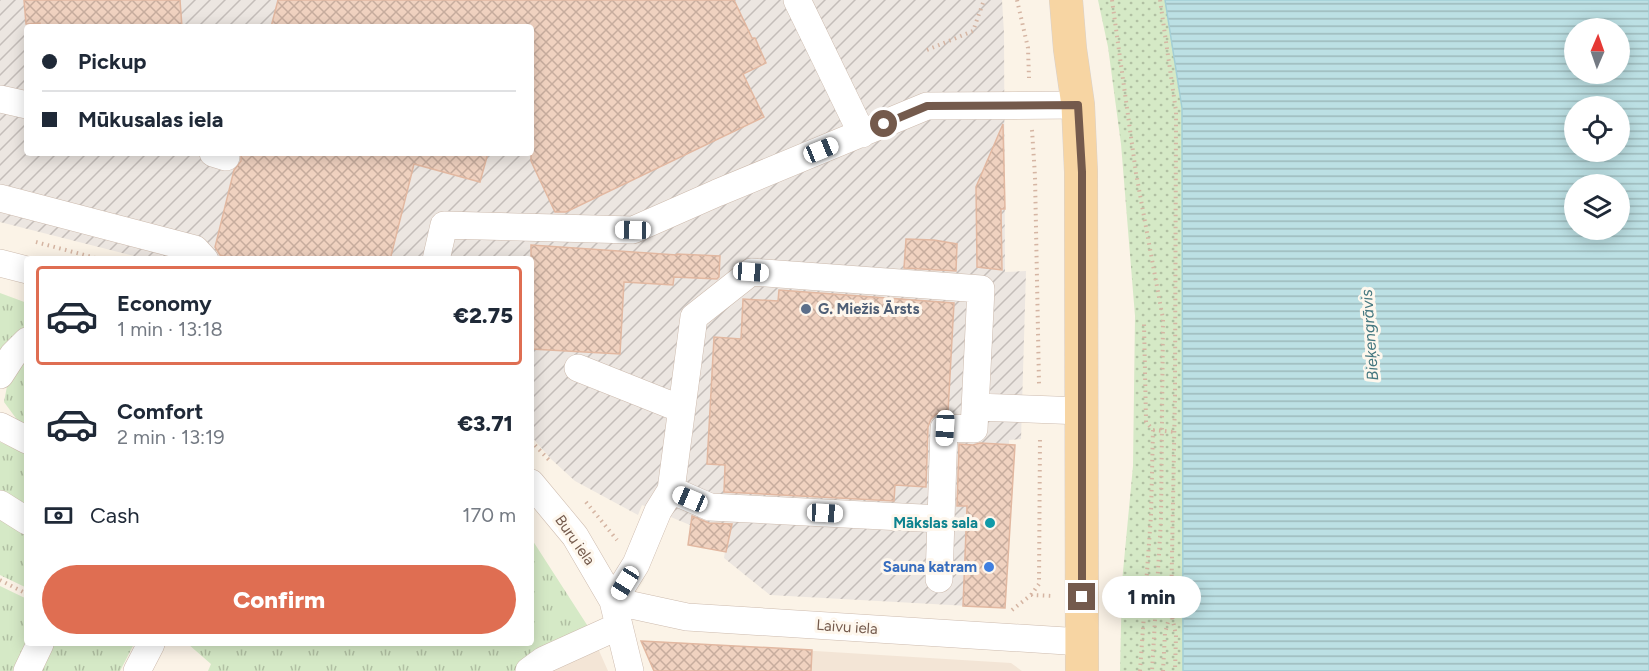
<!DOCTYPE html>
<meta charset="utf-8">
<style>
:root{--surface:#fff;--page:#f2f2f3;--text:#1f2937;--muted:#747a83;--line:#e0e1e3;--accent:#df6e52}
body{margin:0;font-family:Figtree,sans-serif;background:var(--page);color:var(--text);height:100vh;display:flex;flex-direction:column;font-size:22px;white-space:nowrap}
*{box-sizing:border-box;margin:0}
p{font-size:20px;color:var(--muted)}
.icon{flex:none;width:33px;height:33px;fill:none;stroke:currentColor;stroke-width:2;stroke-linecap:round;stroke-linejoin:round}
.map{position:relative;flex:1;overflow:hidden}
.details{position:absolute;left:24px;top:256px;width:510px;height:390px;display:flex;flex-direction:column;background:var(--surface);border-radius:6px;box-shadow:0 3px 15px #0003}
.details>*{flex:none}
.banner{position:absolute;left:24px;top:24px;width:510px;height:132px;border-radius:6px;box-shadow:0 3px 15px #0003;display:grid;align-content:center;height:132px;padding:0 18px;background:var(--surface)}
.needle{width:39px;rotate:2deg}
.tools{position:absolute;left:1564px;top:18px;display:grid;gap:12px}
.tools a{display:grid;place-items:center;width:66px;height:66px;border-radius:50%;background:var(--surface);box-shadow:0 3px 15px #0003;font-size:30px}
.end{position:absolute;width:27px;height:27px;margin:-14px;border:8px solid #745a4c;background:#fff;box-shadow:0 0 0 3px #fff}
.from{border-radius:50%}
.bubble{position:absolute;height:42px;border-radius:21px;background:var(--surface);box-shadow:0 3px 15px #0003;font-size:20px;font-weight:800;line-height:42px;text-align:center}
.car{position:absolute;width:18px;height:36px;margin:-18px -9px;border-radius:8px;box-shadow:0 0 4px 2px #0007;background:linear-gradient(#fff 24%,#345 0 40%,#fff 0 76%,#345 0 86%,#fff 0)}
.banner b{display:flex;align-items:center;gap:21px;height:57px;font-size:22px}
.banner b+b{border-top:2px solid var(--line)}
.banner i{width:15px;height:15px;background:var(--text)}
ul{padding:10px 0 0;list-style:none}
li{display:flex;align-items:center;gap:18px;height:99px;margin:0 12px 9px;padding:0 6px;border:3px solid transparent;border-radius:6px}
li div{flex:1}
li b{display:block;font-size:22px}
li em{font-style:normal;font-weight:800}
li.active{border-color:var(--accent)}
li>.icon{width:54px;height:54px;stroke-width:1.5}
.pay{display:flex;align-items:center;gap:15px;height:66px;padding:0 18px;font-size:22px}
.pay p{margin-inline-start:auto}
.button{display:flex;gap:12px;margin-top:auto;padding:12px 18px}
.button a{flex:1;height:69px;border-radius:36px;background:var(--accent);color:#fff;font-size:24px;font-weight:800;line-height:69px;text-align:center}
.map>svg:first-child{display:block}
</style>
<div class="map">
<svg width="1649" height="671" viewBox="0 0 1649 671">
<defs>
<pattern id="industrial-furrows" width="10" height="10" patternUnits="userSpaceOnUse" patternTransform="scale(1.5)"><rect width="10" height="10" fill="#ece6e1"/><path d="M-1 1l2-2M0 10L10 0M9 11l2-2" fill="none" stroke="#c4bdb9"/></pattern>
<pattern id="grass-tufts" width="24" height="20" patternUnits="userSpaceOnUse" patternTransform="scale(1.5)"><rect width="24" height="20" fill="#d5e9c6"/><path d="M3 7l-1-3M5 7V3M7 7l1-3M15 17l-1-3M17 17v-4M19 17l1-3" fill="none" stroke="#b1c0a3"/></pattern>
<pattern id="park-dots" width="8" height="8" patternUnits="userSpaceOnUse" patternTransform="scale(1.5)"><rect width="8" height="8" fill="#d5e9c6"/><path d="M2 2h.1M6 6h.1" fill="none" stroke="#b1c0a3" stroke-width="1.8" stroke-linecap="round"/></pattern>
<pattern id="water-rules" width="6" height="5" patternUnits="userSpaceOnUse" patternTransform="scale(1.5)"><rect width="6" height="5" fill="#bce0e4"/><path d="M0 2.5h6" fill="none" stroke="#9db9bb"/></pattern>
<pattern id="building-cross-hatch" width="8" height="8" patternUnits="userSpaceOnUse" patternTransform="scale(1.5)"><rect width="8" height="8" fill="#f0d2c0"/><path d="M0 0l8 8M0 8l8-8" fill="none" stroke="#c7ad9e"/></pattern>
</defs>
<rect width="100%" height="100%" fill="#fbf3e7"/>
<path fill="#f3e5d6" d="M589,628L608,671H514L553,641Z
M652,641L1011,663L1022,671H654L645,649Z"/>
<path fill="url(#industrial-furrows)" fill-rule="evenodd" d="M0,0H1002L1004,33L1005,272L1026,271L1021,439L1009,440V445L1015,446L1005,608L770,595L724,558L725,551L688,545L690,525L642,505L638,515L575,481L551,459L531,436V260L146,259L0,222ZM27,27H531V153H27Z"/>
<path fill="url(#grass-tufts)" d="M0,293L27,303V324L8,345L0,358Z
M27,353V424L18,421L4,402L8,381Z
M0,442L27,454V509L0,493Z
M0,507L27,525V588L0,575Z
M531,538L589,628L553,641L514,671H208L211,664L188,644H531Z
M0,586L27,599V644L21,671H0Z
M49,644H134L120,671H37Z"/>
<path fill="url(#park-dots)" d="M1098,0H1165L1182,108L1183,668L1185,671H1120L1122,582L1133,466L1135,316L1121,144L1108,47Z"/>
<path fill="url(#water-rules)" stroke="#a3cfd6" stroke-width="1.5" fill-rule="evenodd" d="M1165,0H1649V671H1183L1182,108ZM1575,28H1620V74H1575ZM1575,106H1620V152H1575ZM1575,184H1620V230H1575Z"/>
<path fill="url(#building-cross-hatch)" stroke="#e2b8a1" stroke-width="1.5" d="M24,0H180L182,27H40V23L26,24Z
M278,0H734L752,38H755L766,63L743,74L764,117L566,212H555L531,161V27H271Z
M1003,124L1005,209H1001L1002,270L977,267L976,187Z
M241,153H488L480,182L414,164L390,260H237L220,255L215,247L234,170L241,161Z
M906,239L934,240L957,244L956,271L904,268Z
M531,245L677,255V254L720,256L719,277L717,279L674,277L673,285L624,282L620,354L531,349Z
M779,290L954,303L948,412L936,414L931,419L928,427L926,487L895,485L894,501L724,492L725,465L707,464L714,337L741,339L743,299L778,301Z
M980,443L1015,445L1005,608L963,606L967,506H957L959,444L973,445Z
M692,516L709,523L732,524L726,552L688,545Z
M641,641L812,650L811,671H654Z"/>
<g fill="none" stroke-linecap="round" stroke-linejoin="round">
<defs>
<path id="minor" d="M797,0L862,134
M0,99L27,105
M213,153L226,157
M0,198L195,249L205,260
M436,260L444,225L633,230L717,193L927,106L1078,105
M0,263L27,270
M578,368L681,409
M0,375L13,355L27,341
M975,407L1082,411
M0,426L27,440
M531,483L575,536L613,601L630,671
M0,504L27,521
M939,579L941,519
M613,601L636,564L658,511L671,490L694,317L751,272L981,289L974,429L944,428L941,519L710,507L671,490
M613,601L687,617L1082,642
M27,671L40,644
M137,671L151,644
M529,671L544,660L619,626"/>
<path id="major" d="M1066,0L1070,49L1078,105L1081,172L1082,671"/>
</defs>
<use href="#minor" stroke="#cdbbae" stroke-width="28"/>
<use href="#major" stroke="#d8d1cd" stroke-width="34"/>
<path stroke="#d5b5a3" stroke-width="4" stroke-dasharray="1.5 4.5" stroke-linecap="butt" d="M1017,0L1028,48L1029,78
M1112,0L1136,173L1163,319L1161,520L1152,671
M1160,0L1176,111L1175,395L1171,611L1165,633L1163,671
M927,50L973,31L984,0
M1032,130L1035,176L1039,384
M36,242L103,260
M1153,430L1175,432
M531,441L549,460
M586,502L617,540
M0,580L27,594
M1031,595L1039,584L1040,436
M1112,597L1171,598
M1012,610L1031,595L1053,596
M1171,612L1176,635L1175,671
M1140,671L1151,515L1153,430L1146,422L1144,323"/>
<use href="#minor" stroke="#fff" stroke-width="27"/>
<use href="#major" stroke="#f7d5a3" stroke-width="33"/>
</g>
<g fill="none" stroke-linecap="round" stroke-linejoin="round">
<path stroke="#745a4c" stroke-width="8" d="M884,124L927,106L1078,105L1082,172V597"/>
</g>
<circle fill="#5c6f8a" stroke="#fef7ed" stroke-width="2" cx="806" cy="309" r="6"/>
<circle fill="#0f9aa8" stroke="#fef7ed" stroke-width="2" cx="990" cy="523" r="6"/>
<circle fill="#3f7fe0" stroke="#fef7ed" stroke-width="2" cx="989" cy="567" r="6"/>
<g text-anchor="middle" stroke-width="6" stroke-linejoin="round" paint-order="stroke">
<g font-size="15" font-weight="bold" fill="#4e5e75" stroke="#fef7ed" text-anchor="start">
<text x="818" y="314">G. Miežis Ārsts</text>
</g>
<g font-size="15" font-weight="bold" fill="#0d838f" stroke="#fef7ed" text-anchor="end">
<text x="978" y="528">Mākslas sala</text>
</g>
<g font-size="15" fill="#745a4c" stroke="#fef7ed">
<text transform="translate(575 540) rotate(55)" y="5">Buru iela</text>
<text transform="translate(847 627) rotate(4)" y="5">Laivu iela</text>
</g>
<g font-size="15" font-weight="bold" fill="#366cbe" stroke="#fef7ed" text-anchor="end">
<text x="977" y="572">Sauna katram</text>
</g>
<g font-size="16" font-style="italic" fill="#44777f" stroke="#fef7ed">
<text transform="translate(1369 335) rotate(-94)" y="6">Bieķengrāvis</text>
</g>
</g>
</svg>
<div class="tools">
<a><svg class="needle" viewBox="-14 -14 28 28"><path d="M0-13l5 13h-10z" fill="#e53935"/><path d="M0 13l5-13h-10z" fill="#747a83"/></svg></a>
<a><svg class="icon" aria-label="locate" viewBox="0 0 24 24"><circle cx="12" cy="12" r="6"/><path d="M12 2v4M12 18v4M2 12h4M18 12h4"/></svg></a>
<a><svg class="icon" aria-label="layers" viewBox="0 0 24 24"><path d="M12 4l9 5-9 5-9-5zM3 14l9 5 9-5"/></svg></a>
</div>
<i class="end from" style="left:884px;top:124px"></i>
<i class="end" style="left:1082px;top:597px"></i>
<div class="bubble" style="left:1102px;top:576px;width:99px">1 min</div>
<i class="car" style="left:821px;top:150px;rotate:68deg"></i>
<i class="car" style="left:633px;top:230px;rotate:271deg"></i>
<i class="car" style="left:751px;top:272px;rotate:94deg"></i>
<i class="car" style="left:945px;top:428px;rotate:183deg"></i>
<i class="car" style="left:690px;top:499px;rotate:293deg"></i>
<i class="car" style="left:825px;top:513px;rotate:93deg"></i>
<i class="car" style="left:625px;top:583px;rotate:212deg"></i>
<div class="banner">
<b><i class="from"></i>Pickup</b>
<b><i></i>Mūkusalas iela</b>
</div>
<section class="details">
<ul>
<li class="active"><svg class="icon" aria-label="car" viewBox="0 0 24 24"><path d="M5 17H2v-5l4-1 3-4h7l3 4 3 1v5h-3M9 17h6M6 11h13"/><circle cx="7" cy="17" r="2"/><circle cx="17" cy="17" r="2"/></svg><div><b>Economy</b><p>1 min · 13:18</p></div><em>€2.75</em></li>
<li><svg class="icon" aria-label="car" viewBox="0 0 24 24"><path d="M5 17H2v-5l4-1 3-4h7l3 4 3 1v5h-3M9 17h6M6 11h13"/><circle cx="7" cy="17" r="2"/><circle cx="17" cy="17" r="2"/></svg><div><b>Comfort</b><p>2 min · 13:19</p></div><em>€3.71</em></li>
</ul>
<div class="pay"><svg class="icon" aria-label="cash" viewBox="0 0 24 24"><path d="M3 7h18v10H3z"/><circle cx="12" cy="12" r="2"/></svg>Cash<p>170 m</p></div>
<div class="button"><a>Confirm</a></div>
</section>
</div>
